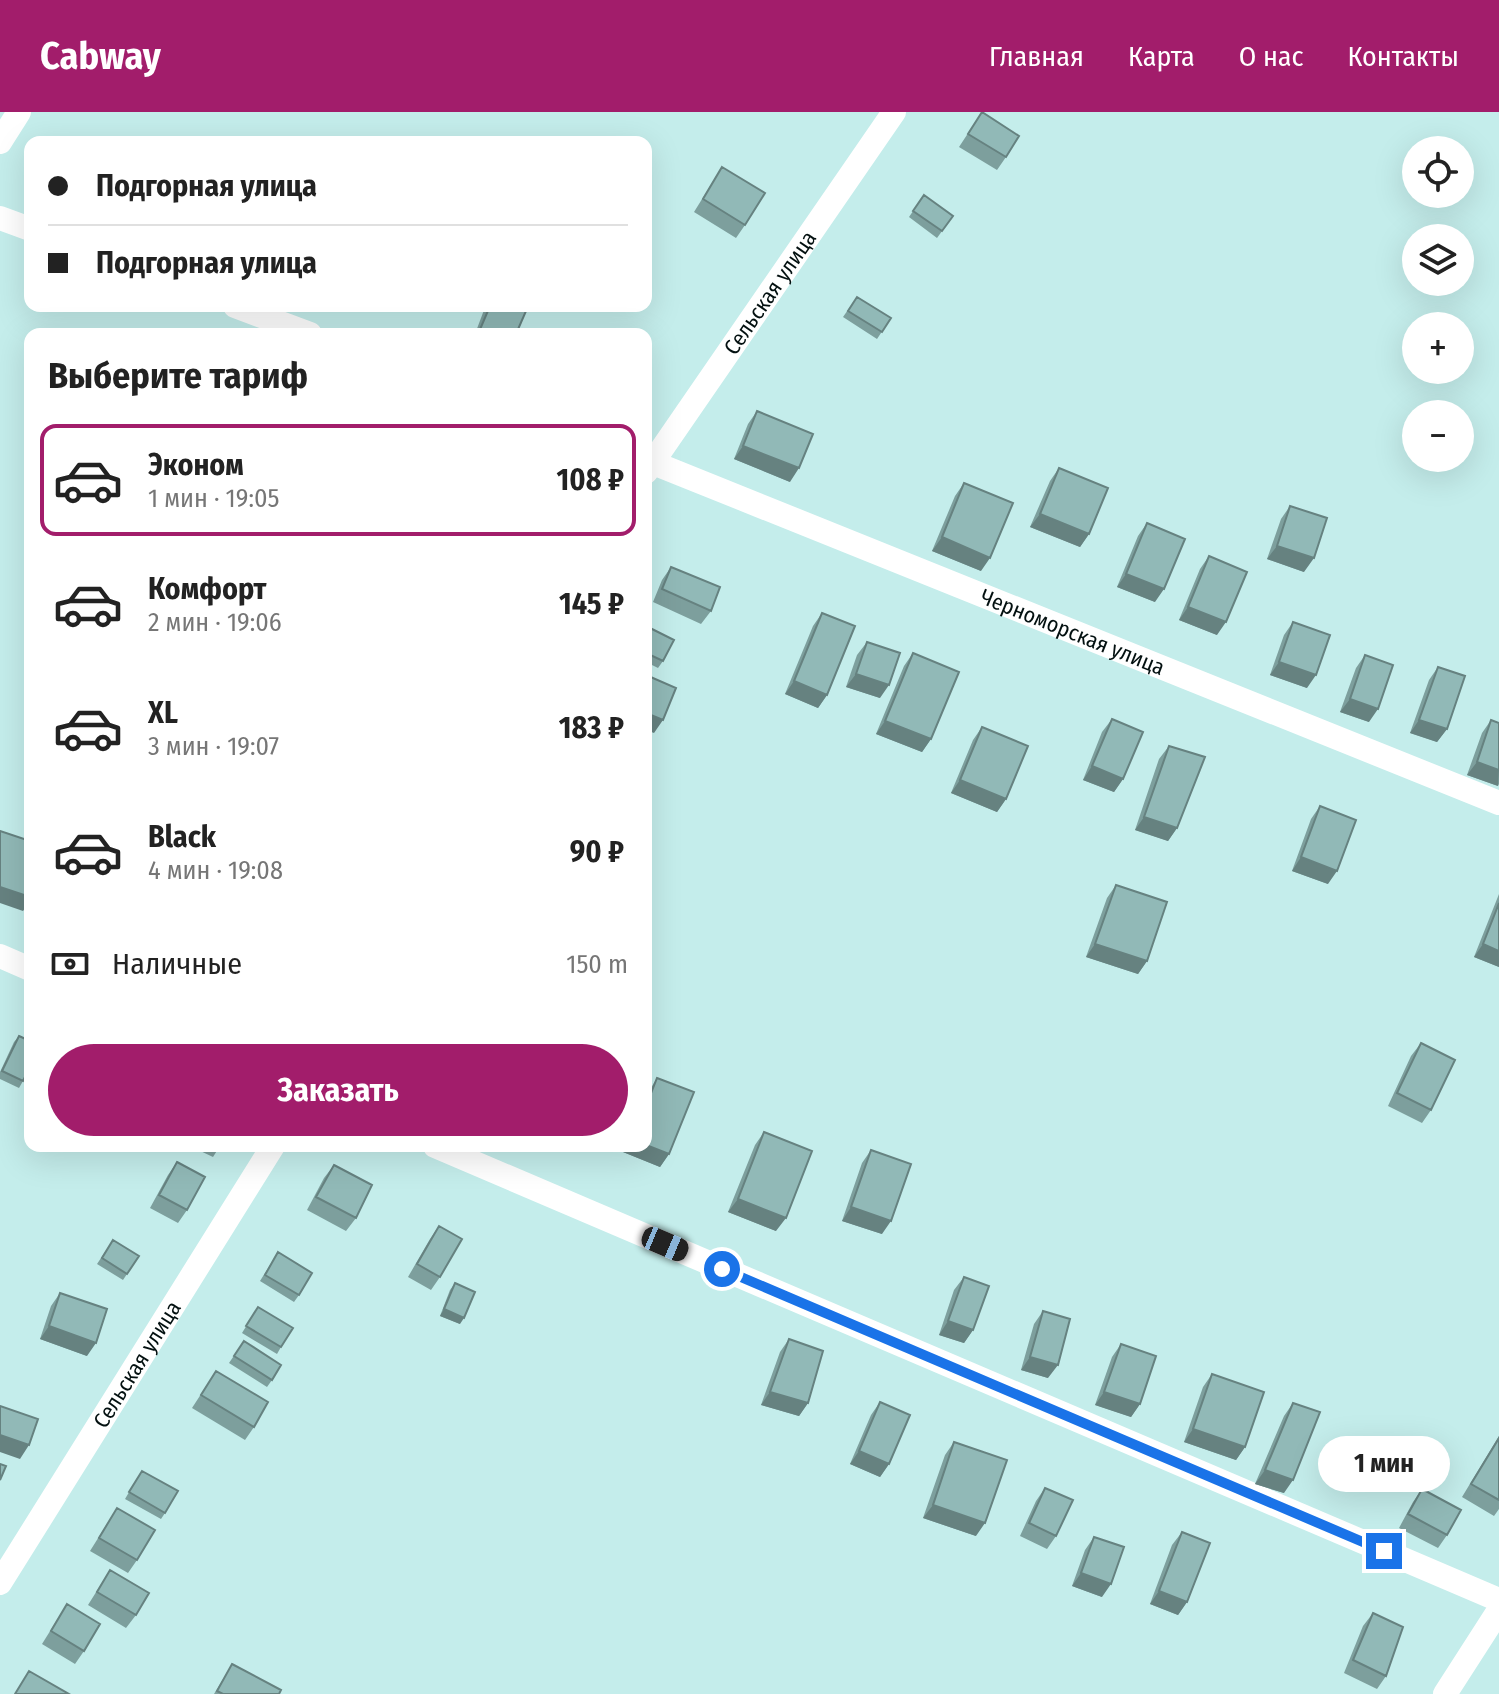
<!DOCTYPE html>
<html lang="ru">
<meta charset="utf-8">
<style>
:root{--surface:#fff;--page:#f2f2f2;--text:#222;--muted:#767676;--line:#e0e0e0;--accent:#a21d6b}
body{margin:0;font-family:"Fira Sans Condensed",sans-serif;background:var(--page);color:var(--text);height:100vh;display:flex;flex-direction:column;font-size:30px;white-space:nowrap}
*{box-sizing:border-box;margin:0}
p{font-size:26px;color:var(--muted)}
.icon{flex:none;width:44px;height:44px;fill:none;stroke:currentColor;stroke-width:2;stroke-linecap:round;stroke-linejoin:round}
.map{position:relative;flex:1;overflow:hidden}
.side{position:absolute;left:24px;top:216px;width:628px;height:824px;display:flex;flex-direction:column;background:var(--surface);border-radius:16px;box-shadow:0 8px 32px #0002}
.side>*{flex:none}
.banner{position:absolute;left:24px;top:24px;width:628px;height:176px;border-radius:16px;box-shadow:0 8px 32px #0002;display:grid;align-content:center;height:176px;padding:0 24px;background:var(--surface)}
.controls{position:absolute;left:1402px;top:24px;display:grid;gap:16px}
.controls a{display:grid;place-items:center;width:72px;height:72px;border-radius:50%;background:var(--surface);box-shadow:0 8px 32px #0002;font-size:40px}
.end{position:absolute;width:36px;height:36px;margin:-18px;border:10px solid #1a73e8;background:#fff;box-shadow:0 0 0 4px #fff}
.from{border-radius:50%}
.bubble{position:absolute;height:56px;border-radius:28px;background:var(--surface);box-shadow:0 8px 32px #0002;font-size:26px;font-weight:700;line-height:56px;text-align:center}
.car{position:absolute;width:24px;height:48px;margin:-24px -12px;border-radius:10px;box-shadow:0 0 6px 2px #0007;background:linear-gradient(#222 24%,#8ab4d8 0 40%,#222 0 76%,#8ab4d8 0 86%,#222 0)}
.banner b{display:flex;align-items:center;gap:28px;height:76px;font-size:30px}
.banner b+b{border-top:2px solid var(--line)}
.banner i{width:20px;height:20px;background:var(--text)}
ul{padding:0;list-style:none}
li{display:flex;align-items:center;gap:24px;height:112px;margin:0 16px 12px;padding:0 8px;border:4px solid transparent;border-radius:16px}
li div{flex:1}
li b{display:block;font-size:30px}
li em{font-style:normal;font-weight:700}
li.selected{border-color:var(--accent)}
li>.icon{width:72px;height:72px;stroke-width:1.5}
h2{padding:0 24px;font-size:36px;line-height:96px}
.pay{display:flex;align-items:center;gap:20px;height:88px;padding:0 24px;font-size:30px}
.pay p{margin-inline-start:auto}
.primary-button{display:flex;gap:16px;margin-top:auto;padding:16px 24px}
.primary-button a{flex:1;height:92px;border-radius:48px;background:var(--accent);color:#fff;font-size:32px;font-weight:700;line-height:92px;text-align:center}
header{display:flex;align-items:center;gap:48px;box-sizing:border-box;height:112px;padding:0 40px;background:var(--accent);color:#fff}
header strong{font-size:38px}
nav{display:flex;gap:44px;margin-inline-start:auto;font-size:28px}
.map>svg:first-child{display:block}
</style>
<header>
<strong>Cabway</strong>
<nav><a>Главная</a><a>Карта</a><a>О нас</a><a>Контакты</a></nav>
</header>
<div class="map">
<svg width="1499" height="1582" viewBox="0 0 1499 1582">
<rect width="100%" height="100%" fill="#c4edeb"/>
<g fill="none" stroke-linecap="round" stroke-linejoin="round">
<g stroke="#fff" stroke-width="24">
<path d="M0,30L19,0"/>
<path d="M0,106L30,117"/>
<path d="M235,194L310,222"/>
<path id="s1" d="M646,348L1499,691"/>
<path id="s2" d="M646,360L894,0"/>
<path d="M0,844L30,857"/>
<path d="M435,1034L1499,1488"/>
<path id="s3" d="M0,1471L273,1034"/>
<path d="M1445,1582L1499,1498"/>
</g>
</g>
<path fill="#7d9f9d" d="M982,0L1006,45L997,58L959,35Z
M722,55L745,113L736,126L694,100Z
M924,83L953,104L937,126L909,105Z
M857,185L891,206L877,227L843,205Z
M487,194H514L516,222H475L484,198Z
M757,299L790,370L734,347L748,312Z
M1059,356L1089,422L1080,435L1030,415L1050,369Z
M964,371L981,459L932,439L955,384Z
M1290,394L1304,460L1267,447L1281,407Z
M1147,411L1155,490L1117,475L1138,424Z
M1209,444L1217,523L1179,508L1200,457Z
M671,455L711,499L701,512L653,490L662,468Z
M822,501L827,583L818,596L785,582L813,514Z
M1293,510L1307,576L1270,563L1284,523Z
M646,514L663,549L658,556L646,550Z
M867,530L880,586L846,575L857,543Z
M913,541L931,627L922,640L876,622L904,554Z
M1365,543L1369,610L1340,600L1356,556Z
M1438,555L1447,617L1437,630L1410,621L1429,568Z
M1112,607L1123,667L1114,680L1083,668L1102,620Z
M1491,608L1499,611V672L1498,674L1467,663L1482,621Z
M982,615L1006,687L997,700L951,681L973,628Z
M1169,634L1177,716L1168,729L1135,718L1159,647Z
M1320,694L1328,772L1292,759L1311,707Z
M1116,773L1147,849L1138,862L1086,845L1107,786Z
M1499,782V855L1474,845Z
M19,924L23,969L19,976L0,967V960L14,930Z
M1421,931L1431,998L1422,1011L1388,994L1411,944Z
M657,966L669,1042L660,1055L623,1040L626,1034H646V984Z
M764,1020L776,1119L728,1100L755,1033Z
M195,1034H220L213,1045L194,1036Z
M871,1038L882,1122L842,1109L862,1051Z
M177,1050L187,1098L178,1111L150,1096L168,1063Z
M334,1053L356,1106L346,1119L307,1098L324,1066Z
M439,1114L440,1165L431,1178L408,1165L430,1127Z
M113,1128L139,1144L123,1168L97,1152Z
M278,1140L299,1183L294,1190L260,1169Z
M964,1165L973,1218L964,1231L939,1223L954,1178Z
M455,1171L460,1212L440,1204L450,1178Z
M60,1181L87,1244L40,1227L51,1194Z
M258,1195L281,1235L277,1242L242,1221Z
M1043,1199L1048,1266L1021,1258L1034,1212Z
M789,1227L808,1291L799,1304L761,1293L780,1240Z
M244,1229L272,1268L267,1275L229,1251Z
M1121,1232L1140,1292L1131,1305L1095,1293L1112,1245Z
M216,1259L254,1315L245,1328L192,1296Z
M1212,1262L1245,1335L1236,1348L1184,1330L1203,1275Z
M880,1290L889,1352L880,1365L850,1352L871,1303Z
M1293,1291L1284,1381L1255,1372L1284,1304Z
M1499,1324V1397L1494,1404L1462,1385Z
M954,1330L976,1424L923,1406L945,1343Z
M138,1365L165,1401L161,1407L125,1387Z
M1045,1376L1056,1424L1047,1437L1020,1424L1036,1389Z
M1422,1377L1447,1423L1438,1436L1399,1416L1413,1390Z
M117,1396L137,1448L128,1461L90,1439Z
M1182,1420L1187,1490L1178,1503L1150,1492L1172,1433Z
M1094,1425L1102,1485L1072,1474L1085,1438Z
M110,1458L136,1503L126,1516L88,1493Z
M67,1492L84,1539L75,1552L42,1532Z
M1373,1501L1386,1564L1377,1577L1344,1561L1363,1514Z
M232,1552L279,1582H214Z"/>
<path fill="#668280" d="M743,334L799,356L790,370L734,347Z
M1040,402L1089,422L1080,435L1030,415Z
M942,425L990,446L981,459L932,439Z
M1277,434L1314,446L1304,460L1267,447Z
M1126,462L1164,477L1155,490L1117,475Z
M1188,495L1226,510L1217,523L1179,508Z
M1279,550L1316,563L1307,576L1270,563Z
M856,562L889,573L880,586L846,575Z
M794,569L827,583L818,596L785,582Z
M1350,587L1378,597L1369,610L1340,600Z
M646,601L663,608L654,621L646,618Z
M1419,608L1447,617L1437,630L1410,621Z
M885,609L931,627L922,640L876,622Z
M1477,650L1499,658L1498,674L1467,663Z
M1092,654L1123,667L1114,680L1083,668Z
M960,668L1006,687L997,700L951,681Z
M1144,705L1177,716L1168,729L1135,718Z
M1301,745L1337,759L1328,772L1292,759Z
M0,775L30,785V790L23,799L0,791Z
M1095,832L1147,849L1138,862L1086,845Z
M1483,832L1499,839V855L1474,845Z
M646,1033L669,1042L660,1055L623,1040L628,1034H646Z
M738,1087L786,1106L776,1119L728,1100Z
M851,1095L891,1109L882,1122L842,1109Z
M444,1197L464,1206L460,1212L440,1204Z
M948,1209L973,1218L964,1231L939,1223Z
M49,1214L96,1231L87,1244L40,1227Z
M1030,1245L1058,1253L1048,1266L1021,1258Z
M770,1280L808,1291L799,1304L761,1293Z
M1104,1280L1140,1292L1131,1305L1095,1293Z
M1193,1317L1245,1335L1236,1348L1184,1330Z
M0,1323L29,1333L20,1347L0,1340Z
M859,1339L889,1352L880,1365L850,1352Z
M1265,1358L1293,1368L1284,1381L1255,1372Z
M933,1393L985,1411L976,1424L923,1406Z
M1081,1461L1111,1472L1102,1485L1072,1474Z
M1159,1479L1187,1490L1178,1503L1150,1492Z"/>
<path fill="#91b9b7" stroke="#668280" stroke-width="2" d="M982,0L1019,24L1006,45L968,22Z
M722,55L765,81L745,113L703,87Z
M924,83L953,104L942,119L913,99Z
M857,185L891,206L882,220L848,199Z
M490,194H514L526,199L516,222H478Z
M646,257L650,259L646,269Z
M757,299L813,322L799,356L743,334Z
M1059,356L1108,376L1089,422L1040,402Z
M964,371L1013,391L990,446L942,425Z
M1290,394L1327,406L1314,446L1277,434Z
M1147,411L1185,427L1164,477L1126,462Z
M1209,444L1247,460L1226,510L1188,495Z
M671,455L720,475L711,499L662,477Z
M822,501L855,514L827,583L794,569Z
M1293,510L1330,523L1316,563L1279,550Z
M646,514L674,528L663,549L646,541Z
M867,530L900,541L889,573L856,562Z
M913,541L959,560L931,627L885,609Z
M1365,543L1393,553L1378,597L1350,587Z
M1438,555L1465,564L1447,617L1419,608Z
M646,563L676,576L663,608L646,601Z
M1112,607L1143,620L1123,667L1092,654Z
M1491,608L1499,611V658L1477,650Z
M982,615L1028,634L1006,687L960,668Z
M1169,634L1205,645L1177,716L1144,705Z
M1320,694L1356,708L1337,759L1301,745Z
M0,719L30,729V785L0,775Z
M1116,773L1167,790L1147,849L1095,832Z
M1499,791V839L1483,832Z
M19,924L30,929V955L23,969L2,959Z
M1421,931L1455,948L1431,998L1397,981Z
M657,966L694,980L669,1042L646,1033V994Z
M764,1020L812,1039L786,1106L738,1087Z
M208,1034H220L218,1038Z
M871,1038L911,1052L891,1109L851,1095Z
M177,1050L205,1065L187,1098L159,1083Z
M334,1053L372,1073L356,1106L316,1085Z
M439,1114L462,1127L440,1165L417,1152Z
M113,1128L139,1144L127,1162L102,1146Z
M278,1140L312,1161L299,1183L265,1163Z
M964,1165L989,1174L973,1218L948,1209Z
M455,1171L475,1180L464,1206L444,1197Z
M60,1181L107,1197L96,1231L49,1214Z
M258,1195L293,1216L281,1235L246,1214Z
M1043,1199L1070,1207L1058,1253L1030,1245Z
M789,1227L823,1239L808,1291L770,1280Z
M244,1229L281,1253L272,1268L234,1244Z
M1121,1232L1156,1244L1140,1292L1104,1280Z
M216,1259L268,1290L254,1315L201,1283Z
M1212,1262L1264,1280L1245,1335L1193,1317Z
M880,1290L910,1303L889,1352L859,1339Z
M1293,1291L1320,1300L1293,1368L1265,1358Z
M0,1294L38,1307L29,1333L0,1323Z
M1499,1326V1388L1471,1372Z
M954,1330L1007,1348L985,1411L933,1393Z
M0,1352L6,1354L0,1368Z
M142,1359L178,1379L165,1401L129,1380Z
M1045,1376L1073,1388L1056,1424L1029,1411Z
M1422,1377L1461,1398L1447,1423L1408,1402Z
M117,1396L155,1418L137,1448L99,1426Z
M1182,1420L1210,1431L1187,1490L1159,1479Z
M1094,1425L1124,1435L1111,1472L1081,1461Z
M110,1458L149,1481L136,1503L97,1480Z
M67,1492L100,1512L84,1539L51,1519Z
M1373,1501L1403,1515L1386,1564L1353,1548Z
M232,1552L281,1578L279,1582H223L217,1579Z
M29,1559L69,1582H15Z"/>
<g fill="none" stroke-linecap="round" stroke-linejoin="round">
<path stroke="#1a73e8" stroke-width="10" d="M722,1157L1384,1439"/>
</g>
<g text-anchor="middle" stroke-width="6" stroke-linejoin="round" paint-order="stroke">
<g font-size="22" fill="#031010" stroke="#c4edeb">
<text dy="8" stroke="none"><textPath href="#s2" startOffset="218">Сельская улица</textPath></text>
<text dy="8" stroke="none"><textPath href="#s1" startOffset="460">Черноморская улица</textPath></text>
<text dy="8" stroke="none"><textPath href="#s3" startOffset="258">Сельская улица</textPath></text>
</g>
</g>
</svg>
<div class="controls">
<a><svg class="icon" aria-label="locate" viewBox="0 0 24 24"><circle cx="12" cy="12" r="6"/><path d="M12 2v4M12 18v4M2 12h4M18 12h4"/></svg></a>
<a><svg class="icon" aria-label="layers" viewBox="0 0 24 24"><path d="M12 4l9 5-9 5-9-5zM3 14l9 5 9-5"/></svg></a>
<a>+</a>
<a>−</a>
</div>
<i class="end from" style="left:722px;top:1157px"></i>
<i class="end" style="left:1384px;top:1439px"></i>
<div class="bubble" style="left:1318px;top:1324px;width:132px">1 мин</div>
<i class="car" style="left:665px;top:1132px;rotate:113deg"></i>
<div class="banner">
<b><i class="from"></i>Подгорная улица</b>
<b><i></i>Подгорная улица</b>
</div>
<section class="side">
<h2>Выберите тариф</h2>
<ul>
<li class="selected"><svg class="icon" aria-label="car" viewBox="0 0 24 24"><path d="M5 17H2v-5l4-1 3-4h7l3 4 3 1v5h-3M9 17h6M6 11h13"/><circle cx="7" cy="17" r="2"/><circle cx="17" cy="17" r="2"/></svg><div><b>Эконом</b><p>1 мин · 19:05</p></div><em>108 ₽</em></li>
<li><svg class="icon" aria-label="car" viewBox="0 0 24 24"><path d="M5 17H2v-5l4-1 3-4h7l3 4 3 1v5h-3M9 17h6M6 11h13"/><circle cx="7" cy="17" r="2"/><circle cx="17" cy="17" r="2"/></svg><div><b>Комфорт</b><p>2 мин · 19:06</p></div><em>145 ₽</em></li>
<li><svg class="icon" aria-label="car" viewBox="0 0 24 24"><path d="M5 17H2v-5l4-1 3-4h7l3 4 3 1v5h-3M9 17h6M6 11h13"/><circle cx="7" cy="17" r="2"/><circle cx="17" cy="17" r="2"/></svg><div><b>XL</b><p>3 мин · 19:07</p></div><em>183 ₽</em></li>
<li><svg class="icon" aria-label="car" viewBox="0 0 24 24"><path d="M5 17H2v-5l4-1 3-4h7l3 4 3 1v5h-3M9 17h6M6 11h13"/><circle cx="7" cy="17" r="2"/><circle cx="17" cy="17" r="2"/></svg><div><b>Black</b><p>4 мин · 19:08</p></div><em>90 ₽</em></li>
</ul>
<div class="pay"><svg class="icon" aria-label="cash" viewBox="0 0 24 24"><path d="M3 7h18v10H3z"/><circle cx="12" cy="12" r="2"/></svg>Наличные<p>150 m</p></div>
<div class="primary-button"><a>Заказать</a></div>
</section>
</div>
